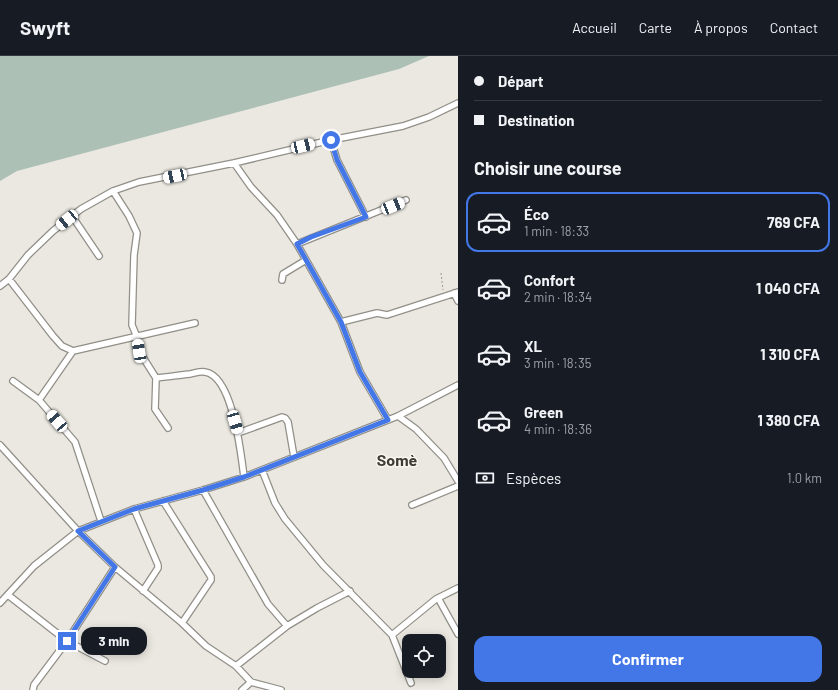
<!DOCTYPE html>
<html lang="fr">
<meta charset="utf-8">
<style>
:root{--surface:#171b24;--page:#20242c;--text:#f1f3f6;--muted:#9ea1a6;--line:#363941;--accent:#4376e7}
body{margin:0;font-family:Barlow,sans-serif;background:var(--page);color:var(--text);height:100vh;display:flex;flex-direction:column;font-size:15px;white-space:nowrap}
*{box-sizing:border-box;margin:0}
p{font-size:13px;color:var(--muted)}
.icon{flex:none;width:22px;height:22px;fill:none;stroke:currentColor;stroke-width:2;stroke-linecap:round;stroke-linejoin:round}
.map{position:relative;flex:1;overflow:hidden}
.sheet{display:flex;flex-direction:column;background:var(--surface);width:380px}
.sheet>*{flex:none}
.guide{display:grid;align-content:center;height:88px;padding:0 16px;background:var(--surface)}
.controls{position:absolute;left:402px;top:578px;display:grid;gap:8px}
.controls a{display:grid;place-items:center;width:44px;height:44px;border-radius:8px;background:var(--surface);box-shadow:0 2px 10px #0003;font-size:20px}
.end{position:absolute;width:18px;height:18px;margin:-9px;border:5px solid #4376e7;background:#fff;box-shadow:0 0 0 2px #fff}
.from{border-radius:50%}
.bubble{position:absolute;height:28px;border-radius:12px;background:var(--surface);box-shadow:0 2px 10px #0003;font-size:13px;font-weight:700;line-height:28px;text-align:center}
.car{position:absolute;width:12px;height:24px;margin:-12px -6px;border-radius:5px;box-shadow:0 0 3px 1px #0007;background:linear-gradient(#fff 24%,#345 0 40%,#fff 0 76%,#345 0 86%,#fff 0)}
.guide b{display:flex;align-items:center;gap:14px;height:38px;font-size:15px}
.guide b+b{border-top:1px solid var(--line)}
.guide i{width:10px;height:10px;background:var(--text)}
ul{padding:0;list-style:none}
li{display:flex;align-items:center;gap:12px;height:60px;margin:0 8px 6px;padding:0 8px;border:2px solid transparent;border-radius:12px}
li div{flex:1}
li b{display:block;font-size:15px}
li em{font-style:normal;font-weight:700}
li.current{border-color:var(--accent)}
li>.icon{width:36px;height:36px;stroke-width:1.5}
h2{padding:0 16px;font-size:18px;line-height:48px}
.pay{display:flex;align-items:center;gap:10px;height:44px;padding:0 16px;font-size:15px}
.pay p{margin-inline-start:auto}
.cta{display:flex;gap:8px;margin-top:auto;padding:8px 16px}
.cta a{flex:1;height:46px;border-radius:12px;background:var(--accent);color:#fff;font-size:16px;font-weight:700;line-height:46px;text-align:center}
header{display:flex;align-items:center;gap:24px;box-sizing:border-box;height:56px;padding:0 20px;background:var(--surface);border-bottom:1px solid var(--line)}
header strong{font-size:19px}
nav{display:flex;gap:22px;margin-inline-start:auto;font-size:14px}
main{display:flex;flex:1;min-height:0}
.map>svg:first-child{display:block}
</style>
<header>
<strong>Swyft</strong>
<nav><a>Accueil</a><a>Carte</a><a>À propos</a><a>Contact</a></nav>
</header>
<main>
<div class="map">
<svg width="458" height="634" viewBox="0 0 458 634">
<rect width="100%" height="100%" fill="#eae8e0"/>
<path fill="#acc0b6" d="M0,0H429L399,13L17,115L0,125Z"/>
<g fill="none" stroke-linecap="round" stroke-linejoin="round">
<defs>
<path id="minor" d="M331,84L337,104L366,161
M234,107L251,131L277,159L297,188L341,266L360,316L388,364
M113,135L129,160L137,177L134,199L132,269L137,281L139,295L156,322L155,353L168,372
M72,160L99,200
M297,188L406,144
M9,223L53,280L62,290L73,295L195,267
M282,224L283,218L306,204
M0,230L9,223L28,199L53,175L81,153L113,135L139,126L234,107L331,84L403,70L429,61L458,47
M454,237L458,245
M341,266L377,257L387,259L458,236
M156,322C168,321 179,319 190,318C195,317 201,315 205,316C233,320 241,398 244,421
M13,325L39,344L75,386L101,465
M39,344L73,295
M398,360L458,329
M238,377L282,361L285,362L288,366L294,401
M0,389L78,475L115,511L182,567L206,590L236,610L251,626L281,634
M262,414L275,447L285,463L323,509L392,579L411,627
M203,434L268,548L287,570
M163,445L211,521V524L182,567
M412,449L458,430
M134,453L158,509V512L143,535
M8,539L67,585L105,605
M438,542L458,578
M0,547L34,510L78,475L134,453L203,434L244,421L398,360L416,373L444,402L458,425
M392,579L436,543L458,532
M236,610L287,570L317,552L350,535
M33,634L34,629L67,585L115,511
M242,634L251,626"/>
</defs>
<use href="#minor" stroke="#918f88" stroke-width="8"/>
<path stroke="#9c9a94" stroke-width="1" stroke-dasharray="2 2" stroke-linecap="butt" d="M441,217L443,234"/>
<use href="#minor" stroke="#fff" stroke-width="5.5"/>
</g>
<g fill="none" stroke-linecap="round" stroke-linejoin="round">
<path stroke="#4376e7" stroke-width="5" d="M67,585L115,511L78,475L134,453L203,434L244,421L388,364L360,316L341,266L297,188L311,181L366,161L337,104L331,84"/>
</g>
<g text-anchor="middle" stroke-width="3" stroke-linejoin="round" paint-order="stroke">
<g font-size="16" font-weight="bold" fill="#3d3b35" stroke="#f8f5ee">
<text x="397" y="410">Somè</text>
</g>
</g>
</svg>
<div class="controls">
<a><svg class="icon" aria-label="locate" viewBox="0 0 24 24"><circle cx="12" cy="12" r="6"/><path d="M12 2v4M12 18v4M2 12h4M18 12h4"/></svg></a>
</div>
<i class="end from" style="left:331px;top:84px"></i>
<i class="end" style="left:67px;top:585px"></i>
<div class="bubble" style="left:81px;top:571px;width:66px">3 min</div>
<i class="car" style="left:303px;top:90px;rotate:77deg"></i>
<i class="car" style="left:175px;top:120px;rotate:258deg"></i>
<i class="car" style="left:393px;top:150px;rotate:68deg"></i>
<i class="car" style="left:67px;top:164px;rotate:231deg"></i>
<i class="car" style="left:139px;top:295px;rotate:351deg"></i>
<i class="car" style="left:57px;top:365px;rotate:319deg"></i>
<i class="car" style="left:235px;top:366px;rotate:164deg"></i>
</div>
<section class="sheet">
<div class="guide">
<b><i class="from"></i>Départ</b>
<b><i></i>Destination</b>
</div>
<h2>Choisir une course</h2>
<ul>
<li class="current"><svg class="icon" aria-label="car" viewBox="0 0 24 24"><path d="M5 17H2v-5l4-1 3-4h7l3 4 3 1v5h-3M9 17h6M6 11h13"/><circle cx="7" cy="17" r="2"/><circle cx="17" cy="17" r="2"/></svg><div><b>Éco</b><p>1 min · 18:33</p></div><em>769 CFA</em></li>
<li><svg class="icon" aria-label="car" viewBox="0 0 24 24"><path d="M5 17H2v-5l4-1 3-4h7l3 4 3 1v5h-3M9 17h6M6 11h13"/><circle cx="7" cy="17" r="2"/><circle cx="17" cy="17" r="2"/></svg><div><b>Confort</b><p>2 min · 18:34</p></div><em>1 040 CFA</em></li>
<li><svg class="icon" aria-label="car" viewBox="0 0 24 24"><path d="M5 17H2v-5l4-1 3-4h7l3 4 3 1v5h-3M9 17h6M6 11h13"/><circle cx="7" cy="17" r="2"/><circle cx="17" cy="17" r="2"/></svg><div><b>XL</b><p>3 min · 18:35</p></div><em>1 310 CFA</em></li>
<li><svg class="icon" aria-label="car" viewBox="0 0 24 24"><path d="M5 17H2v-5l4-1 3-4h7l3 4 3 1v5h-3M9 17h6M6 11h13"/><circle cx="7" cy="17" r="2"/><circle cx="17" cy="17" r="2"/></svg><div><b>Green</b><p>4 min · 18:36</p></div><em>1 380 CFA</em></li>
</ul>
<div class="pay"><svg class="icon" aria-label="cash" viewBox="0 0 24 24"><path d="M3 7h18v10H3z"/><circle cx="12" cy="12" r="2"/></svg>Espèces<p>1.0 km</p></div>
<div class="cta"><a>Confirmer</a></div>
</section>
</main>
